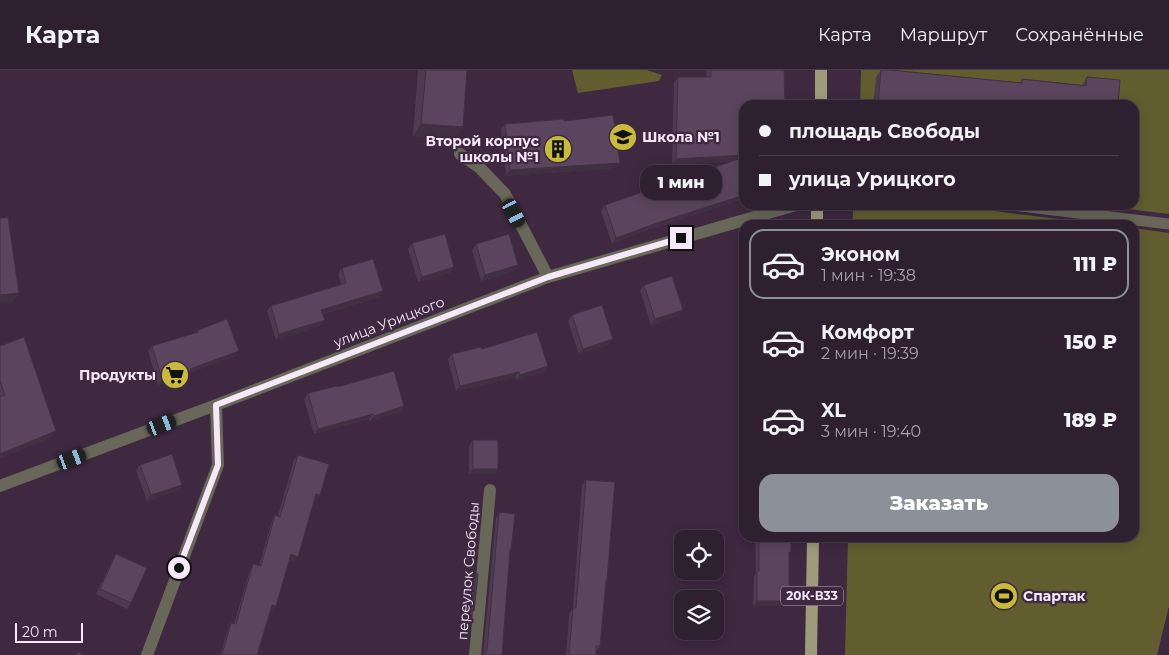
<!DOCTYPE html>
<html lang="ru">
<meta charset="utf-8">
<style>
:root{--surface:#2e1f31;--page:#3a2c3d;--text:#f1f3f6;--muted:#a7a2ab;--line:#493d4d;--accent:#8c9099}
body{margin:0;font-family:Montserrat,sans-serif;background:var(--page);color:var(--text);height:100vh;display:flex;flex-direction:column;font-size:19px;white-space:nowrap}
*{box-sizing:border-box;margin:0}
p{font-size:16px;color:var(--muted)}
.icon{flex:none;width:28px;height:28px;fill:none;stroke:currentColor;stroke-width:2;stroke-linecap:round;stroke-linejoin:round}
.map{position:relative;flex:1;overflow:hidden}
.sheet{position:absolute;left:739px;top:150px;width:400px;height:322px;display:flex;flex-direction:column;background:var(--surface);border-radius:15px;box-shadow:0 2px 12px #0003,0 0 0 1px var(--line)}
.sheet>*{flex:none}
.hud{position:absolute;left:739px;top:30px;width:400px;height:110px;border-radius:15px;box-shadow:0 2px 12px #0003,0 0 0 1px var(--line);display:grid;align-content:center;height:110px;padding:0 20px;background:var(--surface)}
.tools{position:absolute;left:674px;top:460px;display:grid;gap:10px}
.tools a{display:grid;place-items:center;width:50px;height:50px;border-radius:10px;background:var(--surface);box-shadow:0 2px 12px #0003,0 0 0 1px var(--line);font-size:25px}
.scale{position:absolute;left:15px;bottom:12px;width:68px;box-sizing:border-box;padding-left:5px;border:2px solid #f6e8f8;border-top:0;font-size:14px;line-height:18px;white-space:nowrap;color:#f6e8f8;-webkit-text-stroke:4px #3e2941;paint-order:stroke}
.end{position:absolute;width:22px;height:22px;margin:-11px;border:6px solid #f6e8f8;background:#111;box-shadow:0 0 0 2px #111}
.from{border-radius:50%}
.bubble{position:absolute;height:35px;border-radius:15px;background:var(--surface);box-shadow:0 2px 12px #0003,0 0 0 1px var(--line);font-size:16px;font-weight:800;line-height:35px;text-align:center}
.car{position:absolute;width:15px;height:30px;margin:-15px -8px;border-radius:6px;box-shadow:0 0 4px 1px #0007;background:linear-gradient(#222 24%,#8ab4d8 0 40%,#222 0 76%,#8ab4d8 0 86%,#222 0)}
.hud b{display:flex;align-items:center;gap:18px;height:48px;font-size:19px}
.hud b+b{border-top:1px solid var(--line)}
.hud i{width:12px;height:12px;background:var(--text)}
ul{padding:9px 0 0;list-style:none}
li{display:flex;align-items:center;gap:15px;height:70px;margin:0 10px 8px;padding:0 10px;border:2px solid transparent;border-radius:15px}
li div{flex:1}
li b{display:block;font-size:19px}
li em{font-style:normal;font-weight:800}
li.selected{border-color:var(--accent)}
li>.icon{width:45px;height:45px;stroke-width:1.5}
.button{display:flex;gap:10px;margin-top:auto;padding:10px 20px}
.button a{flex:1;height:58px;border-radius:15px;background:var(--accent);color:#fff;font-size:20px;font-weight:800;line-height:58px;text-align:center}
header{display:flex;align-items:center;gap:30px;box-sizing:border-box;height:70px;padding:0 25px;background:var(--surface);border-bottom:1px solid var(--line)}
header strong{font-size:24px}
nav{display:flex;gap:28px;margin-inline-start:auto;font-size:18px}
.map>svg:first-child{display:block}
</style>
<header>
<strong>Карта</strong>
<nav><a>Карта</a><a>Маршрут</a><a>Сохранённые</a></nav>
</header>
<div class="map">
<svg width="1169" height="585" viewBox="0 0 1169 585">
<rect width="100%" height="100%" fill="#3e2941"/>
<path fill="#625d2f" d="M572,0H647L662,5L659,11L578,23Z
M861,0H1169V144L1095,135H1134V35H860Z
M853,135H947L1107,155H853Z
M1134,158L1169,163V536L1157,585H845L848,468H1134Z"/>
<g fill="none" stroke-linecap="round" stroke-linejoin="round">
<path stroke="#686759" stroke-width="11" d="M1012,135L1169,154"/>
<path stroke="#686759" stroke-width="12" d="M460,84L479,97L505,124L548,207
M0,416L216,335L548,207L796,135
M147,585L218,395L216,335
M475,585L490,420"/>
<path stroke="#9e9b7d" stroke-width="12" d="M821,35V0
M817,155V135
M811,585L813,468"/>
</g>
<path fill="#4e3b51" d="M418,0H467L463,57L454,70L413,66Z
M706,0H784L744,35V129L653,158L612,174L601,141L605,135L733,91L672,95L674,12L678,7H707Z
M881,0H890L1020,13L1022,9L1082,15L1087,7L1118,35H873L876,7Z
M564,51L620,93L616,98L506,106L501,59L505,54Z
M412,173L454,197L450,203L418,212L408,179Z
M476,174L515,201L481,211L472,180Z
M342,198L379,227L323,244L321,256L276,270L267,241L271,236L341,214L338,204Z
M644,215L679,246L651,255L640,220Z
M572,245L613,269L609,275L579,284L568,251Z
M198,260L239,281L235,286L189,303L187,306L158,315L148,281L152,276L196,263Z
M0,276L52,367L0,388Z
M482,279L544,302L516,310L515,307L456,321L448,289L452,284Z
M337,317L404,336L400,342L370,351L369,349L314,364L304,329L308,323Z
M473,370L498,399L495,404H469V376Z
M298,385L320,425L316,431L314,430L298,487L294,492L289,491L272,541H271L257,585H220L228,559L231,553L234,554L250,500L253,494L259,496L272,451L275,445L278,446L294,390Z
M140,395L182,415L179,420L147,431L136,400Z
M586,410L607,510L606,512L600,576L596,582V585H566L569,544L573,538L582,415Z
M499,442L511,480L509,483L502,585H483L496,448Z
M755,468H791L789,485V531L785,536H753L754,506L756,503Z
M116,484L131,533L127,539L96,524L113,489Z
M476,504L474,541L470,546H469L472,509Z"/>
<path fill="#403042" d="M421,54L463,57L454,70L413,66Z
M744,85L741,90L672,95L676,89Z
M620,93L616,98L506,106L510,100Z
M744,125V129L653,158L612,174L616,168L657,153Z
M518,195L515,201L481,211L485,205Z
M454,197L450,203L418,212L422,207Z
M383,221L379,227L318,245L321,240Z
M19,223L12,233L0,234V225Z
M683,240L679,246L651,255L655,249Z
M325,250L321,256L276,270L279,264Z
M613,269L609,275L579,284L583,279Z
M239,281L235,286L189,303L187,306L158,315L162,309Z
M548,296L544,302L516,310L520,305Z
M519,302L515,307L456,321L460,316Z
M404,336L400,342L370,351L374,346Z
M373,344L369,349L314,364L318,359Z
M56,361L52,367L0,388V384Z
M473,399H498L495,404H469Z
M182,415L179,420L147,431L151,425Z
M316,424L320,425L316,431L312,430Z
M291,484L298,487L294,492L287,490Z
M757,531H789L785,536H753Z
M272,535L276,536L272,541L268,540Z"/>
<path fill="#5b455e" stroke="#403042" d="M426,0H467L463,57L421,54Z
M711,0H784L785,35H744V85L676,89L678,7H711Z
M881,0H890L1022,13V9L1086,16L1087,7L1120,10L1118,35H878Z
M613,45L620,93L510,100L505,54L564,49V51Z
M744,87V125L657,153L616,168L605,135Z
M8,147L19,223L0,225V148Z
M445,164L454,197L422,207L412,173Z
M509,164L518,195L485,205L476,174Z
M373,189L383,221L321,240L325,250L279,264L271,236L346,213L342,198Z
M672,206L683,240L655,249L644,215Z
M602,235L613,269L583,279L572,245Z
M227,249L239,281L190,299L191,301L162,309L152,276L198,262V260Z
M537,262L548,296L520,305L519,302L460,316L452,284L481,277L482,279Z
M24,267L56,361L0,384V327L5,325L0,311V276Z
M394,301L404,336L374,346L373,344L318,359L308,323L337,316V317Z
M473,370H498V399H473Z
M172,384L182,415L151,425L140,395Z
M298,385L329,394L320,425L316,424L298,487L291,484L276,536L272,535L257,585H222L231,553L236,554L253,494L261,496L275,445L280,447Z
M586,410L615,412L607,510H606L600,576H596V585H569L573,538H576Z
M499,442L515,444L511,480H510L502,585H485L487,580Z
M759,468H791V482H789V531H757V501H759Z
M116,484L147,498L131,533L100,519Z
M476,504H478L474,541H473Z
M78,582L84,585H76Z"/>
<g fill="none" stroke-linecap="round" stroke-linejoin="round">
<path stroke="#f6e8f8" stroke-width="6" d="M179,498L218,395L216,335L548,207L681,168"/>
</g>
<defs>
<symbol id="school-disc" viewBox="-11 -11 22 22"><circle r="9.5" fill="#c8bb3b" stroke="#3e2941"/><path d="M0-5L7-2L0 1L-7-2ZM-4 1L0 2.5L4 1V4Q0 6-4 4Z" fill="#111"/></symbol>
<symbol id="building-disc" viewBox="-11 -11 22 22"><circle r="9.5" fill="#c8bb3b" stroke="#3e2941"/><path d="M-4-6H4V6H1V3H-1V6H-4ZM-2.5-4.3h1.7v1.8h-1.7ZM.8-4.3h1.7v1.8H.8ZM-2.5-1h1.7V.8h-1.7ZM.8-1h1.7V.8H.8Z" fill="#111"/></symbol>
<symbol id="supermarket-disc" viewBox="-11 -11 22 22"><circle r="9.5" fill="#c8bb3b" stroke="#3e2941"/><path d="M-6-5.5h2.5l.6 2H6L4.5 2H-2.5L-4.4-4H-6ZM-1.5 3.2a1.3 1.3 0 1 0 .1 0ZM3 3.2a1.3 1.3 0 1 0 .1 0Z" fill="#111"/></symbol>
<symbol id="stadium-disc" viewBox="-11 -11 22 22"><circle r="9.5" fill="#c8bb3b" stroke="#3e2941"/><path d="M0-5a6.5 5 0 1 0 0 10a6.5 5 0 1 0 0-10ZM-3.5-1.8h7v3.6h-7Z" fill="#111"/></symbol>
</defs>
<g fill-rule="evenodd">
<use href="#school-disc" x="607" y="51" width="32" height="32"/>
<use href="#building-disc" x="542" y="63" width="32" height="32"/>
<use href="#supermarket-disc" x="159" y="289" width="32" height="32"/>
<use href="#stadium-disc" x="988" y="510" width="32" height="32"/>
</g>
<g text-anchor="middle" stroke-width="4.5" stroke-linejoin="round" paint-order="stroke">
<rect fill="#3e2941" stroke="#bfafc1" stroke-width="1" x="781" y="516.5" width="62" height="19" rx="4"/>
<g font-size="12" font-weight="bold" fill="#f6e8f8">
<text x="812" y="530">20К-В33</text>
</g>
<g font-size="14" font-weight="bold" fill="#f6e8f8" stroke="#3e2941" text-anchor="start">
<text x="642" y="72">Школа №1</text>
<text x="539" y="76" text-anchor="end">Второй корпус<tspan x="539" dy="16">школы №1</tspan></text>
<text x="156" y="310" text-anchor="end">Продукты</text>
<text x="1023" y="531">Спартак</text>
</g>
<g font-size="14" fill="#f6e8f8" stroke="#3e2941">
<text transform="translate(389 252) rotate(-21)" y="5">улица Урицкого</text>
<text transform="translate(468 501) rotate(-85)" y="5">переулок Свободы</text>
</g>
</g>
</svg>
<div class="tools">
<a><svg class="icon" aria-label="locate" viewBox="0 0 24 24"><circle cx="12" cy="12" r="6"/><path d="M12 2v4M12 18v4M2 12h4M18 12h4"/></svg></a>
<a><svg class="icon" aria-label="layers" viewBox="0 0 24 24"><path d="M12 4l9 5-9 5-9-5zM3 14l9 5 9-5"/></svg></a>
</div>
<div class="scale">20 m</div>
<i class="end from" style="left:179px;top:498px"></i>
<i class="end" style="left:681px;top:168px"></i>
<div class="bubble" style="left:640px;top:95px;width:82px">1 мин</div>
<i class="car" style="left:514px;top:143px;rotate:152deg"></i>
<i class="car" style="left:162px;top:355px;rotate:69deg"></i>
<i class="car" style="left:72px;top:389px;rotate:70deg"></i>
<div class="hud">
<b><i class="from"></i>площадь Свободы</b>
<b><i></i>улица Урицкого</b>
</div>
<section class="sheet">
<ul>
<li class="selected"><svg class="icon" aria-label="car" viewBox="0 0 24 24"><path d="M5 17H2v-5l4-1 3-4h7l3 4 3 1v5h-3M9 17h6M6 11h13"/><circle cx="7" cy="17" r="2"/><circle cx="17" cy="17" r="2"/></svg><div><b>Эконом</b><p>1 мин · 19:38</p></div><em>111 ₽</em></li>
<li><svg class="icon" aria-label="car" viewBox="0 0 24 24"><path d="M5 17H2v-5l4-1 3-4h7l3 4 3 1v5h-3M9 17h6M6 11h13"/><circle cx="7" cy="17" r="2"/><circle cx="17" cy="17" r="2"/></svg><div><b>Комфорт</b><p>2 мин · 19:39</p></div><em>150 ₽</em></li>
<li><svg class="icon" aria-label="car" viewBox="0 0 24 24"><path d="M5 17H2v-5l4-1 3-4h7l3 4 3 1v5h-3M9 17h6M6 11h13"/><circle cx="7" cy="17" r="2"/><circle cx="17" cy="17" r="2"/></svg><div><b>XL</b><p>3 мин · 19:40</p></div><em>189 ₽</em></li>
</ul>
<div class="button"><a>Заказать</a></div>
</section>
</div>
